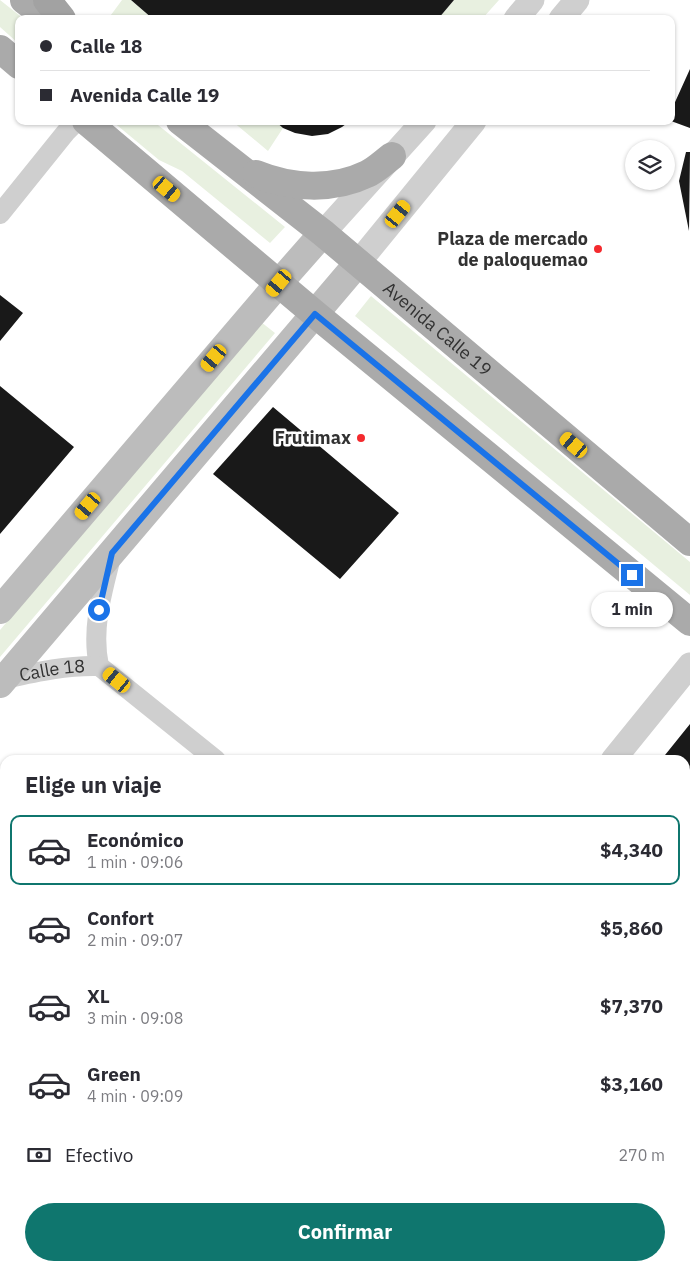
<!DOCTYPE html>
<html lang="es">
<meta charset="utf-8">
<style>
:root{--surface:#fff;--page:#f2f2f3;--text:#2b2b33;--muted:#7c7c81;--line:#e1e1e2;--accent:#0f766e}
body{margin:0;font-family:"IBM Plex Sans",sans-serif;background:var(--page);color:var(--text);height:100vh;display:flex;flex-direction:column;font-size:19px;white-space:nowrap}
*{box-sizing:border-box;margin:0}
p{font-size:16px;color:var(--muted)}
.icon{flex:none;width:28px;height:28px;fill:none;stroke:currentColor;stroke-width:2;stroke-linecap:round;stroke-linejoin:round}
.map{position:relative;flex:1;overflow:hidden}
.side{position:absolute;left:0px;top:755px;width:690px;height:516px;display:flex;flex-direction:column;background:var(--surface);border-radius:15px 15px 0 0;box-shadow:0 1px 4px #0004}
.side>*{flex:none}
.hud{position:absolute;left:15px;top:15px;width:660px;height:110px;border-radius:10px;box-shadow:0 1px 4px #0004;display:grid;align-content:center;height:110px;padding:0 25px;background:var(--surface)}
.buttons{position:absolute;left:625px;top:140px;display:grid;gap:10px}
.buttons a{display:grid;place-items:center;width:50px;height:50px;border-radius:50%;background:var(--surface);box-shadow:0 1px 4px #0004;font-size:25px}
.end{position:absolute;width:22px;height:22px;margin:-11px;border:6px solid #1a73e8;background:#fff;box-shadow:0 0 0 2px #fff}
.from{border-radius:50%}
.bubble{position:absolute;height:35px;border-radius:18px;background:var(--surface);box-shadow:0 1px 4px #0004;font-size:16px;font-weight:700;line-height:35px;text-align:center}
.car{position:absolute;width:15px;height:30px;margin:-15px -8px;border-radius:6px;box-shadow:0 0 4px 1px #0007;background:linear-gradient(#f5c518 24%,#345 0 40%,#f5c518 0 76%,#345 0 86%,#f5c518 0)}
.hud b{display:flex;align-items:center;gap:18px;height:48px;font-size:19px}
.hud b+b{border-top:1px solid var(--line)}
.hud i{width:12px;height:12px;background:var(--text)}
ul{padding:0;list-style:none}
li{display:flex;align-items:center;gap:15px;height:70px;margin:0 10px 8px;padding:0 15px;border:2px solid transparent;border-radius:10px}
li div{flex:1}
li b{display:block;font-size:19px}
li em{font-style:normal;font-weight:700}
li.active{border-color:var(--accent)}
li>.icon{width:45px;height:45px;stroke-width:1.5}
h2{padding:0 25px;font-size:22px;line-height:60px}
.pay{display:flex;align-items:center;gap:12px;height:55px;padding:0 25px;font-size:19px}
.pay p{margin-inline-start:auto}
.button{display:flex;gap:10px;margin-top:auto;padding:10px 25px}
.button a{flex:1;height:58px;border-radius:30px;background:var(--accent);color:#fff;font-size:20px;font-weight:700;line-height:58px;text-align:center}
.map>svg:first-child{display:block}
</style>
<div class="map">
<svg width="690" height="1271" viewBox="0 0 690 1271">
<rect width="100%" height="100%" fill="#fff"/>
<path fill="#e8f0e0" d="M0,0L24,19H19V44L0,27Z
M122,0H131L153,19H108Z
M454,0H499L482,19H438Z
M112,121H153L285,227L270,243L182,171L159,160Z
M232,121H275L283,128L268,151Z
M371,296L690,562V595L355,316Z
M261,322L275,333L0,657V630Z"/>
<path fill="#191919" d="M131,0H454L438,19H153Z
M690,69V128L671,121V111Z
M275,121H350L342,127L328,134L312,136L295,133L283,128Z
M686,152H690L689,231L679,181Z
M0,295L23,313L0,341Z
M0,386L74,447L0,534Z
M273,407L399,513L340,579L213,474Z
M690,724V815L688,818L685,816V760H661Z
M0,1207L5,1211V1266H87L94,1271H0Z"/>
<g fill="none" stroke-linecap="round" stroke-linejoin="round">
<g stroke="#cfcfcf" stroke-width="20">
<path d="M0,214L66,132L77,121"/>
<path d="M111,557C102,593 91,629 99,666L216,760"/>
<path id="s1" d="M4,679C36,672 67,665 99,666"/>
<path d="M685,1146L690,1151"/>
</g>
<path stroke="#cfcfcf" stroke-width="25" d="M516,19L532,0
M561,19L577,0
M323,233L424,121
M358,263L474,121
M613,760L690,665
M0,1149L5,1152
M0,1186L5,1189
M685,1257L690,1250
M122,1266L130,1271
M176,1266L183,1271"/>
<path stroke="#bcbcbc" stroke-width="28" d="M0,610L279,283L323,233
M0,684L358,263"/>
<g stroke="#aaa" stroke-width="28">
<path d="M24,0L49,19"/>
<path d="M0,49L19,65"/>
<path d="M86,121L315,314L690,622"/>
<path id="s2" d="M180,121L323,233L690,542"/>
<path d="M256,174C290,188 332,191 367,174C376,170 384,162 392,156"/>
</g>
<path stroke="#a2a2a2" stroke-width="28" d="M47,0L62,19"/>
</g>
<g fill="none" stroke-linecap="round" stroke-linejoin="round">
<path stroke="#1a73e8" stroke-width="6" d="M99,610L112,553L315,314L632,575"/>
</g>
<g fill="#f42a2e" stroke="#fff" stroke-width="2">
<circle cx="598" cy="249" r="5"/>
<circle cx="361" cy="438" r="5"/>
</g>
<g text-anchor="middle" stroke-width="5" stroke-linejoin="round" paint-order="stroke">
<g font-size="18" font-weight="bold" fill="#323232" stroke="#fff" text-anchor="end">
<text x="588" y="245">Plaza de mercado<tspan x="588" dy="21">de paloquemao</tspan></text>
<text x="351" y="444">Frutimax</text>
</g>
<g font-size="18" fill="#323232" stroke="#fff">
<text dy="6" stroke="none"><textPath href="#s2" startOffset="331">Avenida Calle 19</textPath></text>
<text dy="6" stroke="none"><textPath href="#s1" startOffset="49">Calle 18</textPath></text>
</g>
</g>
</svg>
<div class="buttons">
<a><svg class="icon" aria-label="layers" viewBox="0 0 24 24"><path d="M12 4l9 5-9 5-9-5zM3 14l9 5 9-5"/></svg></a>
</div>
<i class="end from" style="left:99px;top:610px"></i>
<i class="end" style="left:632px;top:575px"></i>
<div class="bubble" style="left:591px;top:592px;width:82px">1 min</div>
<i class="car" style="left:167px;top:189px;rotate:130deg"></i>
<i class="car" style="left:398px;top:214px;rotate:39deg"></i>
<i class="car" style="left:279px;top:283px;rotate:220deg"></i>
<i class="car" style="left:214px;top:358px;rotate:220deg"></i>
<i class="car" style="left:574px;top:445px;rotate:310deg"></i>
<i class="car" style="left:88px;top:506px;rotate:220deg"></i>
<i class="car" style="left:117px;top:680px;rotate:309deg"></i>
<div class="hud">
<b><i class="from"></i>Calle 18</b>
<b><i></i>Avenida Calle 19</b>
</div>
<section class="side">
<h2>Elige un viaje</h2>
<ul>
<li class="active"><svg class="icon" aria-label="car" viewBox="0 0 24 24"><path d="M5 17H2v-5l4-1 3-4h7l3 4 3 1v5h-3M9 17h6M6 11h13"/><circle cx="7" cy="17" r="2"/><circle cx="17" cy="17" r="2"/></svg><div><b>Económico</b><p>1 min · 09:06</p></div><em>$4,340</em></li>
<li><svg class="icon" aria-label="car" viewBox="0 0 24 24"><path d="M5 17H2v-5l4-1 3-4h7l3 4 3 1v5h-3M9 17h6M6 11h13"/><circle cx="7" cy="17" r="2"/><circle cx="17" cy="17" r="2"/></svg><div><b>Confort</b><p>2 min · 09:07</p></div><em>$5,860</em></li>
<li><svg class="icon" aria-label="car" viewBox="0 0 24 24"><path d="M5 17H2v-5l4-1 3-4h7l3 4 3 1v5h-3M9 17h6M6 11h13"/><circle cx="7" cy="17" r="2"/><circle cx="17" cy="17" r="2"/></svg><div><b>XL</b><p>3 min · 09:08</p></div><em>$7,370</em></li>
<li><svg class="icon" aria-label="car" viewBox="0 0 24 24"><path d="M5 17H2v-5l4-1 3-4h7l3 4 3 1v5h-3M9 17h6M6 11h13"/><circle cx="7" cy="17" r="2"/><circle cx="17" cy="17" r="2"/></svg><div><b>Green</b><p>4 min · 09:09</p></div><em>$3,160</em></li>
</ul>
<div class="pay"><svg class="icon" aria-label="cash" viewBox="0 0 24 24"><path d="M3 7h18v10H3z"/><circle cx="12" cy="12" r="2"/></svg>Efectivo<p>270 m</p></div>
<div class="button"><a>Confirmar</a></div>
</section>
</div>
